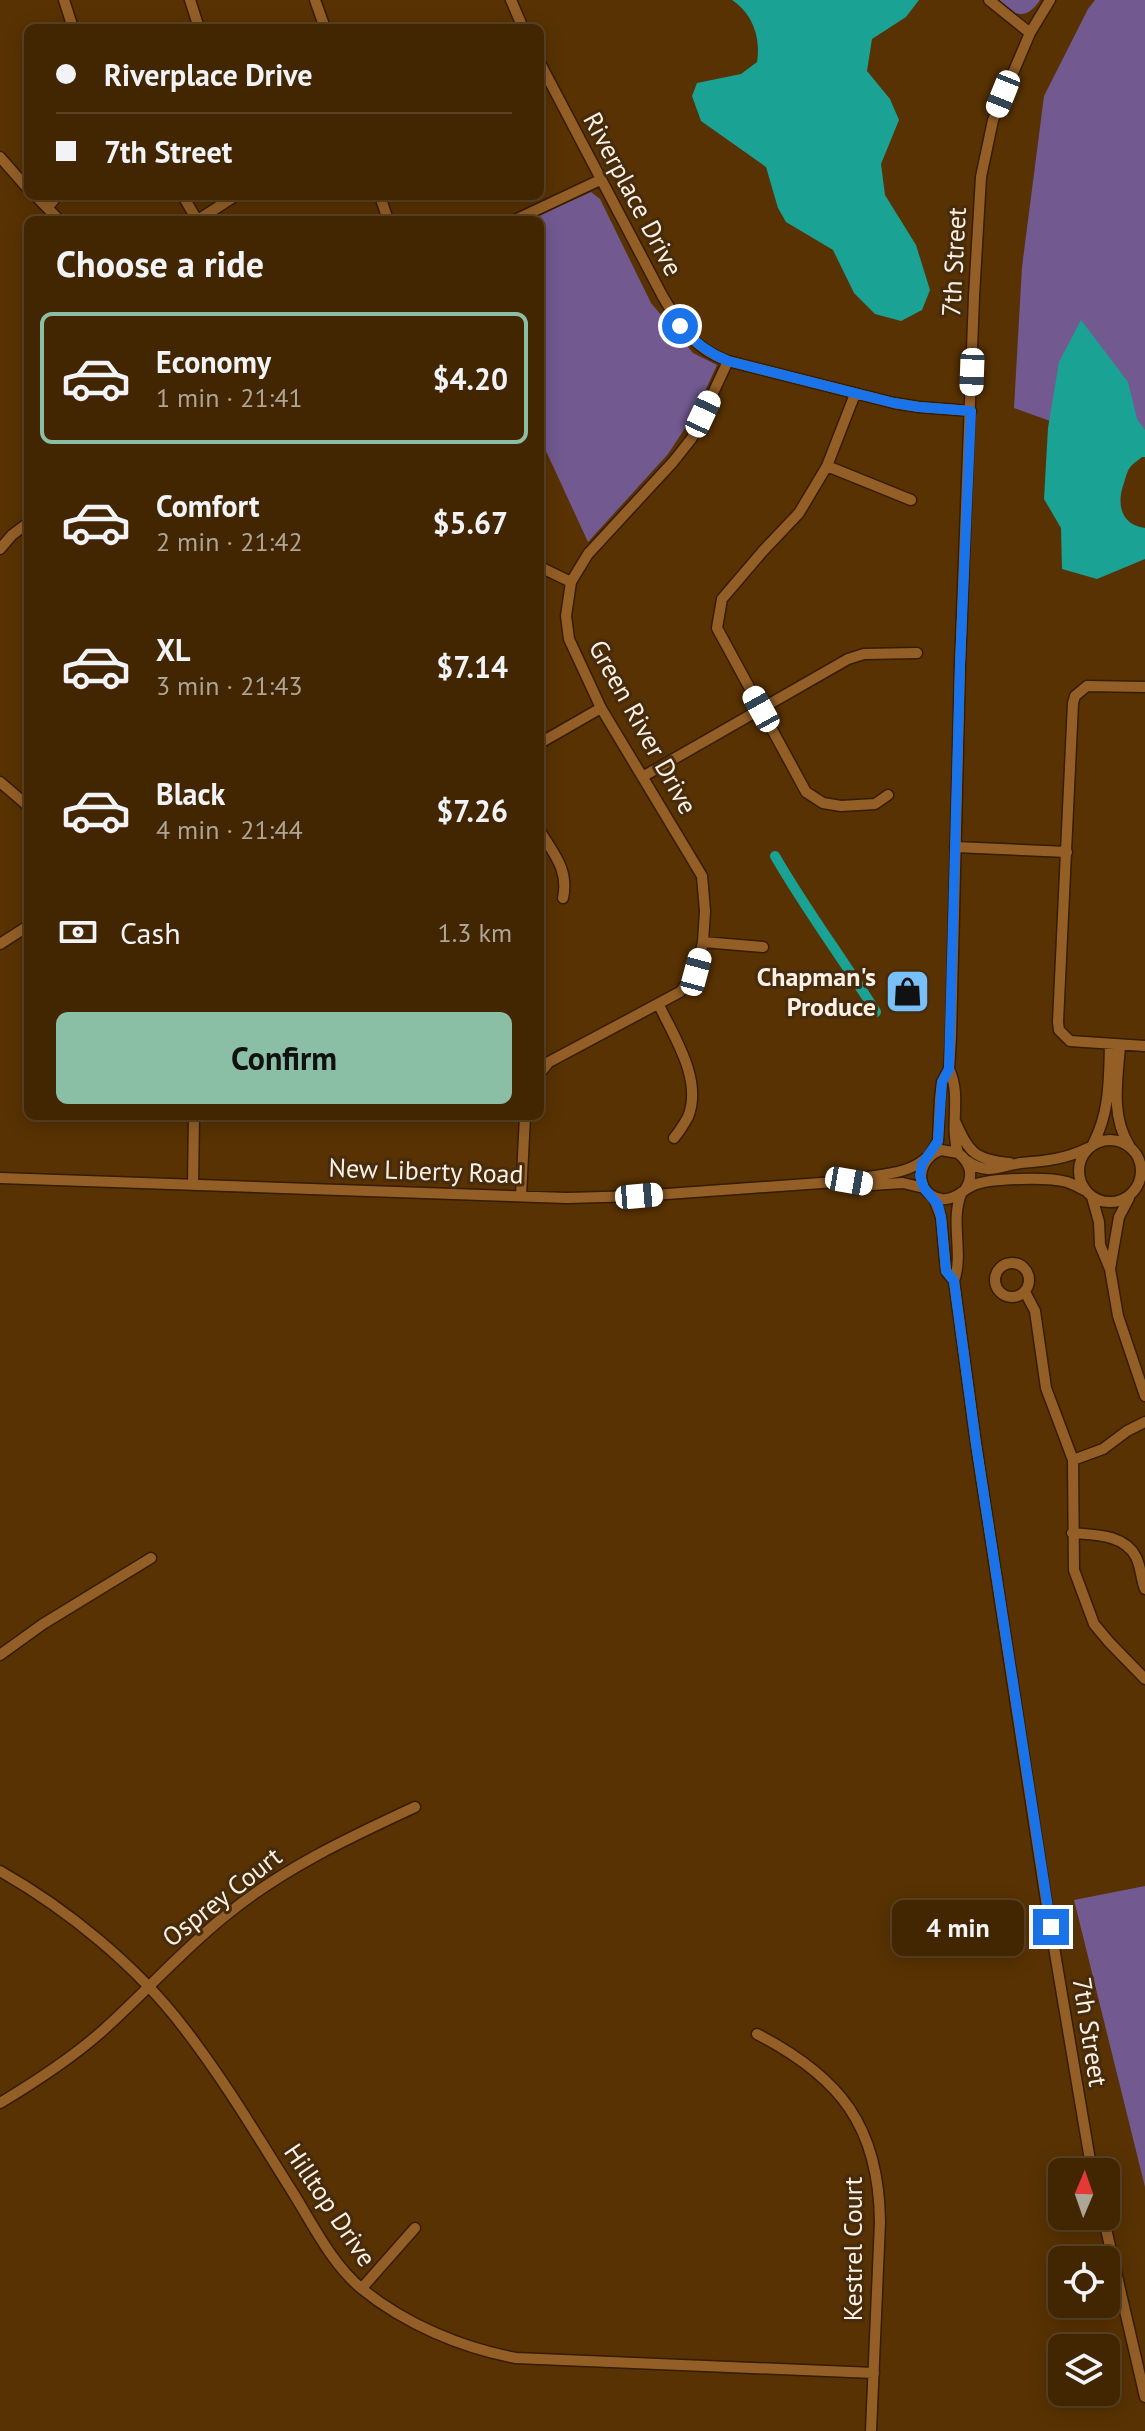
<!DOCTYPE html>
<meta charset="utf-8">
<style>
:root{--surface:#422602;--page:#4c3211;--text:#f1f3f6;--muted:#aea599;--line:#5a4324;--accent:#8abfa5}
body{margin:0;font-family:"PT Sans",sans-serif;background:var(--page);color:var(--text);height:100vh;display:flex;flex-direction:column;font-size:30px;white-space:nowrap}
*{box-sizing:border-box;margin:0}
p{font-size:26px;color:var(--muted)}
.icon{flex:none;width:44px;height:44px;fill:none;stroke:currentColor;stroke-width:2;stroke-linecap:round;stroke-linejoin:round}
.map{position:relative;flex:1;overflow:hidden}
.panel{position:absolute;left:24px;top:216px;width:520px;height:904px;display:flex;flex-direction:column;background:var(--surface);border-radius:12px;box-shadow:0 4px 20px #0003,0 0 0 2px var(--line)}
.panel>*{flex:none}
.hud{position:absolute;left:24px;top:24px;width:520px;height:176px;border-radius:12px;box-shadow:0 4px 20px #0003,0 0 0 2px var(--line);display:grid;align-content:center;height:176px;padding:0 32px;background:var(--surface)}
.needle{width:52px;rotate:2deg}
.tools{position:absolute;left:1048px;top:2158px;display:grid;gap:16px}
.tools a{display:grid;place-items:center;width:72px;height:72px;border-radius:12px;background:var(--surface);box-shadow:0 4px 20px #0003,0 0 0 2px var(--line);font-size:40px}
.end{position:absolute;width:36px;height:36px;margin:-18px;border:10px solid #1a73e8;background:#fff;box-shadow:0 0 0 4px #fff}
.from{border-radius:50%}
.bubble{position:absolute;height:56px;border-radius:12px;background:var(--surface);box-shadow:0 4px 20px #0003,0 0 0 2px var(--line);font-size:26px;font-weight:700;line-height:56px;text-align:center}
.car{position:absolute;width:24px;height:48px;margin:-24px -12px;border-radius:10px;box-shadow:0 0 6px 2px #0007;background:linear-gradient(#fff 24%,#345 0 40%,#fff 0 76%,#345 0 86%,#fff 0)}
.hud b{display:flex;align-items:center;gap:28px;height:76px;font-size:30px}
.hud b+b{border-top:2px solid var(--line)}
.hud i{width:20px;height:20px;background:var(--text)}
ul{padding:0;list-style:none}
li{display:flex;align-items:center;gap:24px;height:132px;margin:0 16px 12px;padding:0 16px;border:4px solid transparent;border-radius:12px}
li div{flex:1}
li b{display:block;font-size:30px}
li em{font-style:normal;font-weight:700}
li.selected{border-color:var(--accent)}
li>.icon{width:72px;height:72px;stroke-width:1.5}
h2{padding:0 32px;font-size:36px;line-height:96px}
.pay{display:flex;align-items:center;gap:20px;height:88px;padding:0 32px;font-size:30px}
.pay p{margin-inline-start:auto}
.action{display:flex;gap:16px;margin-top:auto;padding:16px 32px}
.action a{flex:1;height:92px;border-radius:12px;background:var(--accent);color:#111;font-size:32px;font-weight:700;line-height:92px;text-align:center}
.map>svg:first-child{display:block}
</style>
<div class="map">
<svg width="1145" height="2431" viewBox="0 0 1145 2431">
<rect width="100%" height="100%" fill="#583202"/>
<path fill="#725a90" d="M996,0H1040C1025,22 1014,15 996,0Z
M1095,0H1145V440L1095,437L1014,408L1022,267L1044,96L1088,9Z
M591,192L600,199L651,303L693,353L717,365L695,413L668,454L588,542L540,438V220H529Z
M1145,1886V2187L1074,1900Z"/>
<path fill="#1aa294" d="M732,0H919L906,17L872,39L867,71L890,99L899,120L881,164L885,195L916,245L930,290L922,310L901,321L875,314L854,293L833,250L786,222L778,208L766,167L701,121L692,96L697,83L741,74L757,62C761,38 753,14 732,0Z
M1081,320L1128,382L1137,419L1145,430V457H1142C1139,460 1135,462 1132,465C1127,470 1126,477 1124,483C1116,504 1121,525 1145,528V559L1097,579L1062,569L1061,528L1044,499L1048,428L1059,362Z"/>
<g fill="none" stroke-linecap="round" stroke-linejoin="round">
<path stroke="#1aa294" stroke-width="10" d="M775,856C806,910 843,959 876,1012"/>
<defs>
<path id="minor" d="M64,0L73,28
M190,0L199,28
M315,0L325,28
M511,0L523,28
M989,0L1030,33
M540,63L663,297C681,327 693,348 728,361L894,403L919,407L971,411
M0,157L28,189
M36,196L59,220
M183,196L197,220
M380,196L388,220
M48,207L57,196
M198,220L235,196
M515,220L600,180
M855,394L827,466L799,513L763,551L722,599L717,628L806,792L823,803L841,806L875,804L888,795
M827,466L911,500
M0,549L12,535L28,523
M540,567L571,582
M1145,687L1087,686L1075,696L1073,703L1058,1022L1059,1030L1070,1041L1145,1046
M540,743L601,708
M644,776L848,659L864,654L917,653
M0,782L28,806
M540,831C554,854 569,870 563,898
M955,847L1067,852
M703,942L763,947
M0,944L28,926
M659,1005C674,1037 703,1080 688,1117C684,1124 679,1132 674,1138
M1120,1045C1118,1078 1110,1115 1129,1145
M949,1069C962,1096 949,1125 958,1153
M540,1073L549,1062L680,992L696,972L703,942L705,911L702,876L601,708L569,639L566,616L571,582L588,554L673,462L692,438L728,361
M955,1121C969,1152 974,1160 1010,1163
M1079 1171a31 31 0 1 1 62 0a31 31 0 1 1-62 0Z
M1093,1144C1110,1112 1109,1079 1110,1044
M930,1155L938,1141L940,1099L942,1082L949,1069L951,1037L960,665L974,296L981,177L993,120L1030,33L1050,0
M967,1161C989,1176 999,1166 1021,1163C1046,1161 1066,1159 1088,1148
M0,1178L567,1198L639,1196L849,1181C876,1173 903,1177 925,1159
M851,1181L871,1185L903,1183L924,1188
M193,1185L194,1116
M965,1190C974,1176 971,1163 958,1153L941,1150C917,1158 912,1193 941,1199C955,1201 962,1190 974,1185C991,1178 1049,1177 1067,1182C1073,1184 1079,1187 1084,1190
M961,1194C950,1223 964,1253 954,1281L976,1444L1046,1900L1092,2172
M521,1196L525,1116
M933,1196L941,1217L946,1271L954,1281
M1092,1197L1099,1222L1100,1245L1110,1269L1118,1316L1145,1396
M995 1280a17 17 0 1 1 34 0a17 17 0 1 1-34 0Z
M1110,1269L1119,1217L1129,1198
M1025,1292L1035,1311L1046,1388L1073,1460L1074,1570L1094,1624L1109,1642L1145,1679
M1073,1460L1103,1449L1127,1431L1145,1422
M1072,1533C1095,1535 1124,1534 1136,1557C1141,1567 1141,1579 1145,1589
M0,1655L43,1624L151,1558
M0,1871C67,1909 137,1966 184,2028C225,2081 259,2139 295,2196C314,2227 333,2265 362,2289C405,2324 462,2348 516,2358L874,2373
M757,2034C840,2077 879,2126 880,2222L871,2431
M0,2103C35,2082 69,2060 100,2033C143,1995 180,1952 225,1916C282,1869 348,1838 415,1807
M1103,2216L1145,2397
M362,2288L415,2228"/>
</defs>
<use href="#minor" stroke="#361c00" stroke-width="13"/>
<use href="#minor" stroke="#945f27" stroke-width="10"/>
</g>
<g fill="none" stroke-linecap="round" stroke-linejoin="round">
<path stroke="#1a73e8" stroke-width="10" d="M680,326C694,342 708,353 728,361L894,403L919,407L971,411L960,665L949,1069L942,1082L938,1141L922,1164L920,1176L924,1188L938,1205L941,1217L946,1271L954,1281L976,1444L1051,1927"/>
</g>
<defs>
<symbol id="shop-square" viewBox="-11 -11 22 22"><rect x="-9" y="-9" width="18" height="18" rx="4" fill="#79bff8" stroke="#462b0d"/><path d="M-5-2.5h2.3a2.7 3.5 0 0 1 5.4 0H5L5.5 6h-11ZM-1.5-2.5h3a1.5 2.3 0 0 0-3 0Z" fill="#111"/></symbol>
</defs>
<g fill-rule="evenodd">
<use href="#shop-square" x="882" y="966" width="51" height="51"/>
</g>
<g text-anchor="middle" stroke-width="6" stroke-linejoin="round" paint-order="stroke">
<g font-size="26" fill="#fdf1e6" stroke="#462b0d">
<text transform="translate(633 194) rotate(62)" y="9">Riverplace Drive</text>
<text transform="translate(954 262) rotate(-87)" y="9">7th Street</text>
<text transform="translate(643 727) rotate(61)" y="9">Green River Drive</text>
<text transform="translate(426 1171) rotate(2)" y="9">New Liberty Road</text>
<text transform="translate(222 1897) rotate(-38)" y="9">Osprey Court</text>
<text transform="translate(1090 2032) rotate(81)" y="9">7th Street</text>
<text transform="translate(330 2205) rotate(56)" y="9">Hilltop Drive</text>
<text transform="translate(853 2249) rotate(-90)" y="9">Kestrel Court</text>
</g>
<g font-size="26" font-weight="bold" fill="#fdf1e6" stroke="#462b0d" text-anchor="end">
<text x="876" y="986">Chapman's<tspan x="876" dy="30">Produce</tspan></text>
</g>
</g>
</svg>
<div class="tools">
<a><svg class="needle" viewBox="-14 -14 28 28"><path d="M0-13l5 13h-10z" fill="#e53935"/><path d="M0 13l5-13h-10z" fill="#aea599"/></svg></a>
<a><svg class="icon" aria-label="locate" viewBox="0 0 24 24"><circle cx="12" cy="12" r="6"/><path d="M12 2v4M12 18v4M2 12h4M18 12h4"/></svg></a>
<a><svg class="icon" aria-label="layers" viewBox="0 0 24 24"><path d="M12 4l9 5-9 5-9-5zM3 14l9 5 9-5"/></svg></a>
</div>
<i class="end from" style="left:680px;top:326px"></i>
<i class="end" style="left:1051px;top:1927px"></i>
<div class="bubble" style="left:892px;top:1900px;width:132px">4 min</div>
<i class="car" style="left:1003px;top:94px;rotate:202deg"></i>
<i class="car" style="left:972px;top:372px;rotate:182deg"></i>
<i class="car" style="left:703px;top:414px;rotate:25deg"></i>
<i class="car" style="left:761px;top:709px;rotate:331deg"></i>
<i class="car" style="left:696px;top:972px;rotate:15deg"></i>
<i class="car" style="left:849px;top:1181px;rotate:100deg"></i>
<i class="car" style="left:639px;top:1196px;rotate:85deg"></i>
<div class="hud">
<b><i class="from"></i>Riverplace Drive</b>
<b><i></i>7th Street</b>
</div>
<section class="panel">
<h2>Choose a ride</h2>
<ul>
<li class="selected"><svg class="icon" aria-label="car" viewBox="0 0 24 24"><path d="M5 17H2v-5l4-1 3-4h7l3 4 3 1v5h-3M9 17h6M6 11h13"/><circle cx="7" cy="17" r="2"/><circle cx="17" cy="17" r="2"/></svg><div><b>Economy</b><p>1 min · 21:41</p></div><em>$4.20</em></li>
<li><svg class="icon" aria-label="car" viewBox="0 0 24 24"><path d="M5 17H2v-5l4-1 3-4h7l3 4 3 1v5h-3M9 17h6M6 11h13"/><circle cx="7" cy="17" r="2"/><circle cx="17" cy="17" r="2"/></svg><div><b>Comfort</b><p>2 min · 21:42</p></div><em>$5.67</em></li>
<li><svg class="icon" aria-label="car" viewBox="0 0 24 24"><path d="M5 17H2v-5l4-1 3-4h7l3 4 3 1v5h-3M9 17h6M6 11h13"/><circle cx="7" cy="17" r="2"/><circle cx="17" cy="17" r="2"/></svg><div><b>XL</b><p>3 min · 21:43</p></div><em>$7.14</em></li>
<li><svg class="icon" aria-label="car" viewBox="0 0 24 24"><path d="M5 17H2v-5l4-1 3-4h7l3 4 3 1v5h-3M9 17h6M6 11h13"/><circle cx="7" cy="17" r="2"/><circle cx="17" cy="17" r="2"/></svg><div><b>Black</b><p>4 min · 21:44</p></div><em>$7.26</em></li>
</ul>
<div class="pay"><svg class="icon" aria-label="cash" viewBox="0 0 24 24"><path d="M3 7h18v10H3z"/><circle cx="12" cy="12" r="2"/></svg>Cash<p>1.3 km</p></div>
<div class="action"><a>Confirm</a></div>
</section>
</div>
